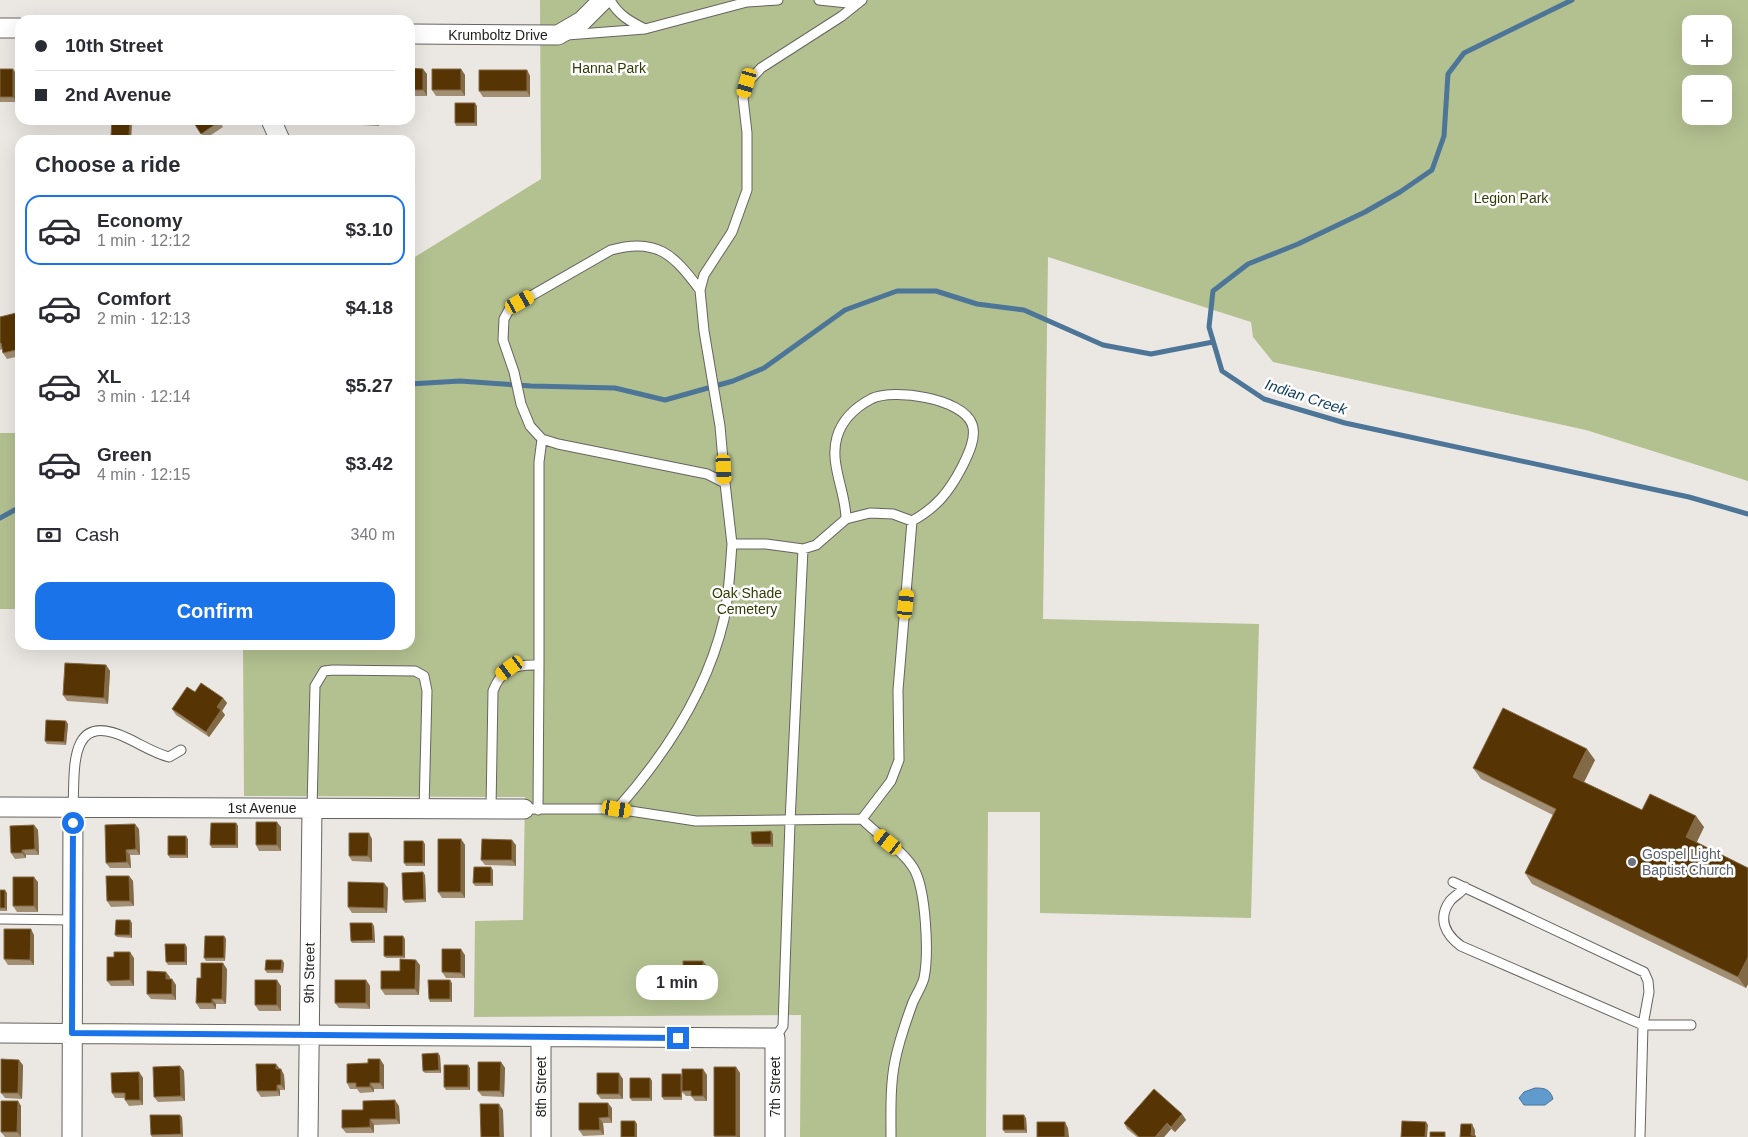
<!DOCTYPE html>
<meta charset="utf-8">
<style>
:root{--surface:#fff;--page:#f2f2f3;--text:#2b2b33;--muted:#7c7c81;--line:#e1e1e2;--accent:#1a73e8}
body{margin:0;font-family:Arial,sans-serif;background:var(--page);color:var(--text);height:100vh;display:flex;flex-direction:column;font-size:19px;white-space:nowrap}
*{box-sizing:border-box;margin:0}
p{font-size:16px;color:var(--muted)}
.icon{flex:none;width:28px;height:28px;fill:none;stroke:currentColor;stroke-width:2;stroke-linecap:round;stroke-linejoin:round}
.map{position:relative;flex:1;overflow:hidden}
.sheet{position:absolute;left:15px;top:135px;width:400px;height:515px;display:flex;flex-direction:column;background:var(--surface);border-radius:15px;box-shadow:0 5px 20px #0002}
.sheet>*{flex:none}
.guide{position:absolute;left:15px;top:15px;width:400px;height:110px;border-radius:15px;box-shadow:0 5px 20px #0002;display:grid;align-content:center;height:110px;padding:0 20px;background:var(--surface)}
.buttons{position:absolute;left:1682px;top:15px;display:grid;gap:10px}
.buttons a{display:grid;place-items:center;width:50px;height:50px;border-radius:10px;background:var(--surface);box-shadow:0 5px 20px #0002;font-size:25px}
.end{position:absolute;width:22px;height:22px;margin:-11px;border:6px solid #1a73e8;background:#fff;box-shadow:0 0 0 2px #fff}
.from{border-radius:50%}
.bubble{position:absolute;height:35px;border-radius:15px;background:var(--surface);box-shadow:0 5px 20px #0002;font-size:16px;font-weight:700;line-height:35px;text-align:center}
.car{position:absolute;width:15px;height:30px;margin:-15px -8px;border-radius:6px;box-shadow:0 0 4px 1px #0007;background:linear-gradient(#f5c518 24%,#345 0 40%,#f5c518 0 76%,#345 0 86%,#f5c518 0)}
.guide b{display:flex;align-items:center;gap:18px;height:48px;font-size:19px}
.guide b+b{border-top:1px solid var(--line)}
.guide i{width:12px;height:12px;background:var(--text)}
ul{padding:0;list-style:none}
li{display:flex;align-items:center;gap:15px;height:70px;margin:0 10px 8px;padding:0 10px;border:2px solid transparent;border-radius:15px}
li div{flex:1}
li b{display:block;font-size:19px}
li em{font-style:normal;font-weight:700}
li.current{border-color:var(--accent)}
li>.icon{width:45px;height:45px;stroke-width:1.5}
h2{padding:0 20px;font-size:22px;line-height:60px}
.pay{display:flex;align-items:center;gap:12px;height:55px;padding:0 20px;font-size:19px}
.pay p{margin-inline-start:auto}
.action{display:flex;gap:10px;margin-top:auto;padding:10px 20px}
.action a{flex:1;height:58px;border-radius:15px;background:var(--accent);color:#fff;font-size:20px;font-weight:700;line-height:58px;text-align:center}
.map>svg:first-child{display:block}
</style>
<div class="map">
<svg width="1748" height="1137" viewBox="0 0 1748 1137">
<rect width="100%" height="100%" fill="#ebe7e3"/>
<path fill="#b3c090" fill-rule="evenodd" d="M540,0H1748V481L1586,430L1273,362L1253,337L1251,322L1048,257L1043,619L1259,624L1251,918L1040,913V812H988L986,1137H800L801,1015L474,1017L475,921L523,920L525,797L244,796L243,645H410V260L541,179ZM1691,24H1724V56H1691ZM1691,84H1724V116H1691Z
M0,433H20V609H0Z"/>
<path fill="#5f9bcd" stroke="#4c7598" d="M1535,1088C1545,1088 1550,1089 1553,1099L1545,1105H1524L1519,1098L1524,1092Z"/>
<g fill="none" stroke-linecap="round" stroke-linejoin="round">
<path stroke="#4c7598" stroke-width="5" d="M1572,0L1464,53L1448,74L1444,136L1432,170L1400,192L1365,212L1298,244L1248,264L1213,291L1209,327L1222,371L1264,399L1345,423L1689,497L1748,514
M410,384L460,381L531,386L615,388L665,400L733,381L764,368L845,310L897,291H936L977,304L1024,310L1103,345L1151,354L1213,342
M0,518L20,507"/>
<defs>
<path id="service" d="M610,0C618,15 631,22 645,29
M819,0L857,4
M567,35L645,29L747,2L778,0
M700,290C674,255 657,237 611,250L510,308L504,319L503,340L514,372L521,404L530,426L542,439L558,444L707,474L725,483L720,426L704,331L700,290L704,275L732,232L747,190V133L743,98L747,83L761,68L842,16L862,0
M725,483L732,544
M846,519C846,492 829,464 837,437C842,420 856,407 871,399C893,388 962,398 972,424C977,437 968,455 962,467C949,492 936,508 912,521L898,690L899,760L891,781L862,819
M73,807C75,768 68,710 127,738C142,745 154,753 169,757L181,750
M312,809L315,686L324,671L333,670L415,671L424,676L427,691L424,809
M491,809L493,691C502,668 514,664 539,665V462L542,439
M524,809H617L696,821L862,819C878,836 902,849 914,869C926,890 929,954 924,978C922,986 916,995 913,1002C906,1021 899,1041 895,1061C890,1086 891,1112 891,1137
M617,809C665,755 707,692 724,619C729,595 730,569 732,544H766L803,549L816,545L846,519L870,513L893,514L912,521
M538,810L539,665
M1453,882L1644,972L1648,981L1649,992L1643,1025L1640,1137
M1465,887C1461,893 1454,896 1450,901C1437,919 1446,935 1461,946L1643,1025H1691
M0,919L72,920
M775,1038L783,1026L790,822L803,549"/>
<path id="minor" d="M0,28H20
M410,34L558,35L582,21L603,0
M271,120L280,140
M0,807L524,809
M0,1033L775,1038V1137
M541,1038V1137
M72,1137L73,807
M308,1137L312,809"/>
</defs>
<use href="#service" stroke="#676460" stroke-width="11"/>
<use href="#minor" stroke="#676460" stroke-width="21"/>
<use href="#service" stroke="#fff" stroke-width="9"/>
<use href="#minor" stroke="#fff" stroke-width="19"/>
</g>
<path fill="#a18e73" d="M410,68L427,74V96H414V107H410Z
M0,69L17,75V102H0Z
M461,69L465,75V96H436L432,90Z
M527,70L530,76V97H483L479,91Z
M477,106V126H456L455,123Z
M68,120H79V121H69Z
M112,120H132L131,139H113L111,136Z
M192,120H219L223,127L205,139Z
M360,120H379V126L362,125L360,123Z
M20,312V356L7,359L3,353L2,349L0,350V317Z
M106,665L110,671L108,704L67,701L63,695Z
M195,692L223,698L227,703L222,711L225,715L209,737L176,715L172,709Z
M68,724L66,745L47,744L45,741Z
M1595,760L1584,782L1642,810L1704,827L1696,843L1748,868V984L1746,988L1532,884L1525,873L1553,815L1481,779L1473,768Z
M236,823L238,826V848H212L210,845Z
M34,825L38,830L39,855H26V858L15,859L11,853Z
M281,827V851H259L256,845Z
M139,829L140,855H130L131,868H110L106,863Z
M771,831L773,834V847H754L752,844Z
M188,839V858H170L168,855Z
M372,839V862L352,861L349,856Z
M461,839L465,845V898H442L438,892Z
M425,844V866H406L404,863Z
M516,845V866L485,865L481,860Z
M493,870V886H475L473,883Z
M425,875L426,902L405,903L403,900Z
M129,876L133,881L134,906L111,907L107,901Z
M38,882V912H17L13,906Z
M388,888L387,913H352L348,907Z
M0,890L7,893V911H0Z
M132,923V938L117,937L115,935Z
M374,926L375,943H352L351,941Z
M34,935V965H8L4,959Z
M224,936L226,939L225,961H206L204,958Z
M405,939V958H386L384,956Z
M187,947V965H168L166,962Z
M465,955V978H446L442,972Z
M134,958V986H111L107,981Z
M282,960L284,963L283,973H267L265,970Z
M420,965L419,995H385L381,989L400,971Z
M707,966V990H687L683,984Z
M227,969L226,1004H216V1009H200L196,1003L201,978Z
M170,977V979H172L176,985V1000L151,999L147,994Z
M366,980L370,986V1009L339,1008L335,1003Z
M452,983V1002H430L429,999Z
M281,986V1011H259L255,1005Z
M438,1053L440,1056L441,1073H425L423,1071Z
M501,1062L505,1068L504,1097L482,1096L478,1091Z
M368,1063L384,1065V1089H374V1092L360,1093L357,1089H350L347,1083Z
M23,1065L22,1099L5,1098L1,1093Z
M180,1066L184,1071L185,1101L158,1102L154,1097Z
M736,1067L740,1073V1137H715L714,1136Z
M470,1068V1090H446L444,1087Z
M280,1069H281L284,1075L285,1090H280V1096L261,1097L257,1091Z
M139,1072L143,1078V1105L129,1106L125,1100V1098H115L112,1093Z
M707,1075V1101H695L691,1096H686L682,1092V1100H664L662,1097L682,1076Z
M650,1078L652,1081V1101H632L630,1098Z
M623,1079V1099H601L597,1094Z
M18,1101L21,1106V1137H5L1,1132Z
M399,1106L400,1124L374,1125V1133H346L342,1128L363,1110Z
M612,1108V1123H603L604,1135L583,1136L579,1130Z
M1182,1114L1186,1120L1175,1132L1171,1129L1164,1137H1137L1127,1129L1124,1123Z
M182,1117L183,1137H152L151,1135Z
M1026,1118L1027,1133H1005L1003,1130Z"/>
<path fill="#836a46" d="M13,69L17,75V102L13,97Z
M423,69L427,74V96L423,90Z
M461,69L465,75V96L461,90Z
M527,70L530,76V97L527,91Z
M410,90L414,96V107L410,102Z
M475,103L477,106V126L475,123Z
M130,120H132L131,139L129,136Z
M377,120H379V126L377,123Z
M106,665L110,671L108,704L104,698Z
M223,698L227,703L222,711L225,715L209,737L206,732L217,707Z
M66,721L68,724L66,745L64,742Z
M1587,749L1595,760L1581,788L1573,777Z
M1696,816L1704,827L1694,848L1686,837Z
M277,822L281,827V851L277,845Z
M236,823L238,826V848L236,845Z
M135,824L139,829L140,855L136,849Z
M34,825L38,830L39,855L35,849Z
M771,831L773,834V847L771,844Z
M369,833L372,839V862L368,856Z
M186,836L188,839V858L186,855Z
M461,839L465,845V898L461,892Z
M512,840L516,845V866L512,860Z
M423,841L425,844V866L423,863Z
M22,850L26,855V858L22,853Z
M126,850L130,855L131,868L127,862Z
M491,867L493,870V886L491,883Z
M423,872L425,875L426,902L424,899Z
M129,876L133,881L134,906L130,901Z
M34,877L38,882V912L34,906Z
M384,883L388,888L387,913L384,908Z
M5,890L7,893V911L5,908Z
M130,920L132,923V938L130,935Z
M372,923L374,926L375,943L373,940Z
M31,929L34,935V965L30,960Z
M224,936L226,939L225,961L224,958Z
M403,936L405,939V958L403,956Z
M185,944L187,947V965L185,962Z
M461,949L465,955V978L461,973Z
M130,952L134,958V986L130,980Z
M1748,957V984L1746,988L1738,977Z
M282,960L284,963L283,973L281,970Z
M416,960L420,965L419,995L415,989Z
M703,961L707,966V990L703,984Z
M223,963L227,969L226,1004L222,999Z
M166,972L170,977V984L166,979Z
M172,979L176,985V1000L172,994Z
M277,980L281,986V1011L277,1005Z
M366,980L370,986V1009L366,1003Z
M450,980L452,983V1002L450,999Z
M212,999L216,1004V1009L212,1003Z
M438,1053L440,1056L441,1073L439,1070Z
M380,1059L384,1065V1089L380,1083Z
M19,1060L23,1065L22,1099L18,1093Z
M501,1062L505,1068L504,1097L500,1091Z
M276,1064L280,1069H276Z
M468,1065L470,1068V1090L468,1087Z
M180,1066L184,1071L185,1101L181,1096Z
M736,1067L740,1073V1137H737L736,1136Z
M281,1069L284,1075L285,1090L281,1085Z
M703,1069L707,1075V1101L703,1096Z
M139,1072L143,1078V1105L140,1100Z
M619,1073L623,1079V1099L619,1094Z
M681,1074L682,1077V1100L681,1097Z
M650,1078L652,1081V1101L650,1098Z
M370,1083L374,1089V1092L370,1087Z
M277,1085L280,1090V1096L277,1091Z
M395,1100L399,1106L400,1124L396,1119Z
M18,1101L21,1106V1137L17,1132Z
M608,1103L612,1108V1123L609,1117Z
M499,1104L503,1110L504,1137H500Z
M1182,1114L1186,1120L1175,1132L1171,1127Z
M180,1115L182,1117L183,1137L181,1134Z
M1024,1115L1026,1118L1027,1133L1025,1130Z
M599,1118L603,1123L604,1135L600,1130Z
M370,1119L374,1125V1133L370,1127Z
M635,1121L637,1124V1137H635Z
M1065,1122L1068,1128L1069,1137H1065Z
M1426,1122L1428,1125L1427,1137H1425Z
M1167,1123L1171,1129L1164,1137H1155Z
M1472,1124L1475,1130V1137L1471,1135Z"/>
<path fill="#573403" stroke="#836a46" d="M410,68L423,69V90H410V102Z
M0,69H13V97H0Z
M432,69H461V90H432Z
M479,70H527V91H479Z
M455,103H475V123H455Z
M112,120H130L129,136H111Z
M192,120H219L220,121L201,134Z
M360,120H377V123H360Z
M20,312V349L3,353L1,343H0V317Z
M65,663L106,665L104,698L63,695Z
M201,683L223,698L217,707L221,710L206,732L172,709L187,687L195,692Z
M1503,708L1587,749L1573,777L1642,810L1650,794L1696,816L1686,837L1748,868V957L1738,977L1525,873L1556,809L1473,768Z
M46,720L66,721L64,742L45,741Z
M256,822H277V845H256Z
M211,823H236V845H210Z
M135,824L136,849L126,850L127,862L106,863L105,825Z
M34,825L35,849L22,850V853H11L10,826Z
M771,831V844H752L751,832Z
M349,833H369L368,856H349Z
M168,836H186V855H168Z
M438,839H461V892H438Z
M482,839L512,840V860H481Z
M404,841H423V863H404Z
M474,867H491V883H473Z
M423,872L424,899L403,900L402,873Z
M106,876H129L130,901H107Z
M13,877H34V906H13Z
M348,882L384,883V908L348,907Z
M0,890H5V908H0Z
M116,920H130V935H115Z
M350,923H372L373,940L351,941Z
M4,929H31L30,960L4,959Z
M205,936H224V958H204Z
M384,936H403V956H384Z
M165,944H185V962H166Z
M442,949H461V973L442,972Z
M114,952H130V980L107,981V957H114Z
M400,959L416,960L415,989H381V971H400Z
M266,960H282L281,970H265Z
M683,961H703V984H683Z
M201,963H223L222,999H212V1003H196L197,978H201Z
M147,971L166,972V979H172V994H147Z
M255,980H277V1005H255Z
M335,980H366V1003H335Z
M428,980H450V999H429Z
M438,1053L439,1070L423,1071L422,1054Z
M1,1059L19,1060L18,1093H1Z
M368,1059H380V1083H370V1087H356V1083H347V1064L368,1063Z
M478,1062H501L500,1091H478Z
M256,1064H276V1069H281V1085H277V1091H257Z
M444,1065H468V1087H444Z
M180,1066L181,1096L154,1097L153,1067Z
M714,1067H736V1136H714Z
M682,1069H703V1096H691V1091H682Z
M139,1072L140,1100H125V1093H112L111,1073Z
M597,1073H619V1094H597Z
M662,1074H681V1097H662Z
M630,1078H650V1098H630Z
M1154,1089L1182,1114L1171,1127L1167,1123L1155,1137H1139L1124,1123Z
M395,1100L396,1119H370V1127L342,1128V1110H363V1101Z
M1,1101H18L17,1132H1Z
M579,1103H608L609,1117L599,1118L600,1130H579Z
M480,1104H499L500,1137H481Z
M150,1115H180L181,1134L151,1135Z
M1003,1115H1024L1025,1130H1003Z
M621,1121H635V1137H621Z
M1402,1121L1426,1122L1425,1137H1401Z
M1037,1122H1065V1137H1037Z
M1461,1124H1472L1471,1135L1476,1136L1475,1137H1460Z
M1430,1132H1445V1137H1430Z"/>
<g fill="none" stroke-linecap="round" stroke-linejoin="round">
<path stroke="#1a73e8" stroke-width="6" d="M73,823L72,1033L678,1038"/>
</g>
<circle fill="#6b7280" stroke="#fff" stroke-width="2" cx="1632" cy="862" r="5"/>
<g text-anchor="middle" stroke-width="5" stroke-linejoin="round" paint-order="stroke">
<g font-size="14" fill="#1f1d1c" stroke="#fff">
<text x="498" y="40">Krumboltz Drive</text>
<text x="262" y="813">1st Avenue</text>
<text transform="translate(309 973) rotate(-89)" y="5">9th Street</text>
<text transform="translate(541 1087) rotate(-90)" y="5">8th Street</text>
<text transform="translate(775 1087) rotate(-90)" y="5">7th Street</text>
</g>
<g font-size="14" fill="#323d05" stroke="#fff">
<text x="609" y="73">Hanna Park</text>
<text x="1511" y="203">Legion Park</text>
<text x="747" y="598">Oak Shade<tspan x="747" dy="16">Cemetery</tspan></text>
</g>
<g font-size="14" fill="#5b616d" stroke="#fff" text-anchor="start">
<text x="1642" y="859">Gospel Light<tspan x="1642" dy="16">Baptist Church</tspan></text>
</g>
<g font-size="15" font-style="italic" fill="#0b3a5c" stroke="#fff">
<text transform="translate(1306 397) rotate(18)" y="5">Indian Creek</text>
</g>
</g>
</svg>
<div class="buttons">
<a>+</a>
<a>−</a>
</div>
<i class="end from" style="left:73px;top:823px"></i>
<i class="end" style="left:678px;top:1038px"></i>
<div class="bubble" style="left:636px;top:965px;width:82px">1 min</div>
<i class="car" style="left:747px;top:83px;rotate:196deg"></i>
<i class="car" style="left:520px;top:302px;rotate:61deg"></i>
<i class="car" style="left:724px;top:469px;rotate:177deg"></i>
<i class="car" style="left:906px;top:604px;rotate:6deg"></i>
<i class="car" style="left:510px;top:668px;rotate:234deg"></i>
<i class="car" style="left:617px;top:809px;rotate:99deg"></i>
<i class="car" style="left:888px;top:842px;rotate:308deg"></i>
<div class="guide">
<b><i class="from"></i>10th Street</b>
<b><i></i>2nd Avenue</b>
</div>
<section class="sheet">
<h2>Choose a ride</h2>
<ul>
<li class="current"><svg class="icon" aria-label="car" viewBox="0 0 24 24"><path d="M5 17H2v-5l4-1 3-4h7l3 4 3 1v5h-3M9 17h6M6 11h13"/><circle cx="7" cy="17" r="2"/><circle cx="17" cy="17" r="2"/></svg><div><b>Economy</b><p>1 min · 12:12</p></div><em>$3.10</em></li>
<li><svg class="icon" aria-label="car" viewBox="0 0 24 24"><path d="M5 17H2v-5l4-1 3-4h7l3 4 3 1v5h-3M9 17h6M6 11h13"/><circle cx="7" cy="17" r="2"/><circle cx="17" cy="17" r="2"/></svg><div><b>Comfort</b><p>2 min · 12:13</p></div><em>$4.18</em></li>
<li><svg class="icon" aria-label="car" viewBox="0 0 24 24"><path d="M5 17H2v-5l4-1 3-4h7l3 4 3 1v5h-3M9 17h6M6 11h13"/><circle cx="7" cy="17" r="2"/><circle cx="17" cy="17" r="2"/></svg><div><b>XL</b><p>3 min · 12:14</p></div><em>$5.27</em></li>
<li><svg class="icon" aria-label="car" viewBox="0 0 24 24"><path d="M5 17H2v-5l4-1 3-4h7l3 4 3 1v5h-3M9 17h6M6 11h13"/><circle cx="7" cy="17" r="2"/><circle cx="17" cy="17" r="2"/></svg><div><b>Green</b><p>4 min · 12:15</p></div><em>$3.42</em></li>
</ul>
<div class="pay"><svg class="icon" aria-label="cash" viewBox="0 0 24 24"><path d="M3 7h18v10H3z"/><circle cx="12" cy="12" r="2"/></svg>Cash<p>340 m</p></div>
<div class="action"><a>Confirm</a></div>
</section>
</div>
